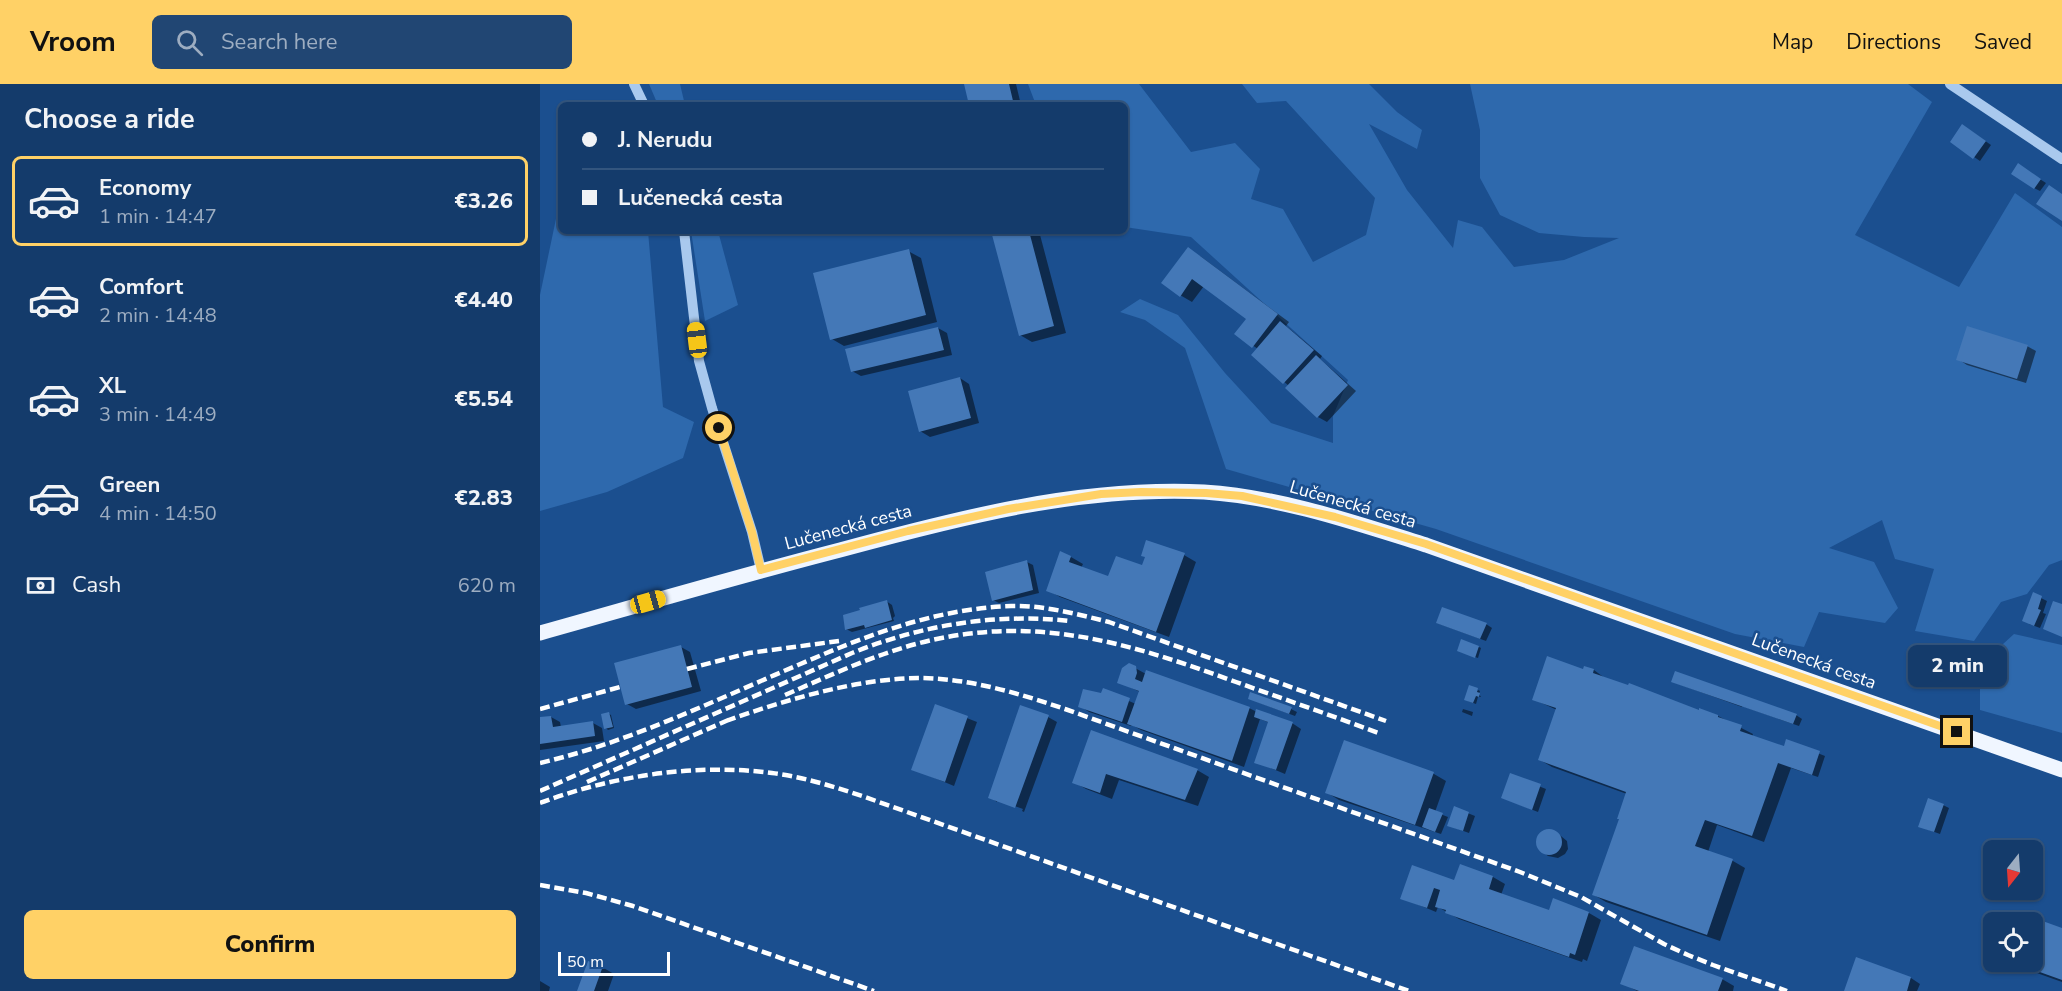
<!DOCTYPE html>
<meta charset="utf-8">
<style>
:root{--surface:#143b6b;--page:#214673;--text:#f1f3f6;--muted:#9dadc1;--line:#33557e;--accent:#ffd166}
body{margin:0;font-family:"Nunito Sans",sans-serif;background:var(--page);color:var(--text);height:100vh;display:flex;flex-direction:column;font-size:22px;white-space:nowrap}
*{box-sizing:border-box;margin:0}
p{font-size:20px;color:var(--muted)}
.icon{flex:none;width:33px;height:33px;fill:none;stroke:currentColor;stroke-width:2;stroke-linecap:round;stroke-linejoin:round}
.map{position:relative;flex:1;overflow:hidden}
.panel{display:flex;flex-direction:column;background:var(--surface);width:540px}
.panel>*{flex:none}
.hud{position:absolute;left:18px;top:18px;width:570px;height:132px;border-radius:9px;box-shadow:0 2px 4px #0004,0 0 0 2px var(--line);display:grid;align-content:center;height:132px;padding:0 24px;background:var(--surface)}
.needle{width:39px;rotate:197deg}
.tools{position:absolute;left:1443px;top:756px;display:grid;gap:12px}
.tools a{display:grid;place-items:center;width:60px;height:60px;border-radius:9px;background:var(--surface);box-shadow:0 2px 4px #0004,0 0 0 2px var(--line);font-size:30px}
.scale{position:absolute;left:18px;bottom:15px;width:112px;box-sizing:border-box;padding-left:6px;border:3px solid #fff;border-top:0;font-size:16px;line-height:21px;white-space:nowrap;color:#fff;-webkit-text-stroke:4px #1b4f8f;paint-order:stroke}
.end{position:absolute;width:27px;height:27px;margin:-14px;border:8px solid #ffd166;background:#111;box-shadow:0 0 0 3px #111}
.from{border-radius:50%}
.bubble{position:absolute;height:42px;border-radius:9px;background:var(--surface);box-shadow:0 2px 4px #0004,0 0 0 2px var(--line);font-size:20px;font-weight:800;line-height:42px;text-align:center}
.car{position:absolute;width:18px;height:36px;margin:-18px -9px;border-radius:8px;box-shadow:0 0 4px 2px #0007;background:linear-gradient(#f5c518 24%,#345 0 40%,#f5c518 0 76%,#345 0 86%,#f5c518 0)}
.hud b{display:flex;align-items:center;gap:21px;height:57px;font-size:22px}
.hud b+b{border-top:2px solid var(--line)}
.hud i{width:15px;height:15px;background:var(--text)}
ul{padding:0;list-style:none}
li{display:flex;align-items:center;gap:18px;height:90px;margin:0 12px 9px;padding:0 12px;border:3px solid transparent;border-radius:9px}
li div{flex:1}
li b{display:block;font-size:22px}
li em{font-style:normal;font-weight:800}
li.current{border-color:var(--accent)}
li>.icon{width:54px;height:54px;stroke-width:1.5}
h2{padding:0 24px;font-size:27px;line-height:72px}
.pay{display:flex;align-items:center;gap:15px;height:66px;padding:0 24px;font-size:22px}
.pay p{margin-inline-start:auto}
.primary-button{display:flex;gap:12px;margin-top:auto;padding:12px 24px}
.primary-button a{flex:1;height:69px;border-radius:9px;background:var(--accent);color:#111;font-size:24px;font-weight:800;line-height:69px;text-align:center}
header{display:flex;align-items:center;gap:36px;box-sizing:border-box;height:84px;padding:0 30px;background:var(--accent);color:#111}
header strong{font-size:28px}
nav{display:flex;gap:33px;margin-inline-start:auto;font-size:21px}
.search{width:420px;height:54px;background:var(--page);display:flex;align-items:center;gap:15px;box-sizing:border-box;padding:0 21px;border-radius:9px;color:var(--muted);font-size:22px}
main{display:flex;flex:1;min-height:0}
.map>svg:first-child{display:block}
</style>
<header>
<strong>Vroom</strong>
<div class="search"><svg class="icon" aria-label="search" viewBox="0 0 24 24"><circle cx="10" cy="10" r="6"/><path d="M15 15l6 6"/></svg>Search here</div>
<nav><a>Map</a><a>Directions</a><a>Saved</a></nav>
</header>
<main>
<section class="panel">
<h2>Choose a ride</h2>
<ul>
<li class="current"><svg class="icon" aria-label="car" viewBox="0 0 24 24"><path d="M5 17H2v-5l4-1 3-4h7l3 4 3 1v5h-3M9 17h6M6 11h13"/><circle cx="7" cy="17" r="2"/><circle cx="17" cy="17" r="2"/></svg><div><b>Economy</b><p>1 min · 14:47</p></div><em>€3.26</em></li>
<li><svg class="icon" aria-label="car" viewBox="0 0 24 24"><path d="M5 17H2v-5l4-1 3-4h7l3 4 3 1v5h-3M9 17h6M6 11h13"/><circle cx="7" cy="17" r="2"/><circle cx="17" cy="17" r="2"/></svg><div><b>Comfort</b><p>2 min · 14:48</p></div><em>€4.40</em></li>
<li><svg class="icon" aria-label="car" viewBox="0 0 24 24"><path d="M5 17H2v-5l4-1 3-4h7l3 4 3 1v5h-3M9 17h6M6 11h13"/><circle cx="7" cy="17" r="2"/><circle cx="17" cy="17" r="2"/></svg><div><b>XL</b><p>3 min · 14:49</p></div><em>€5.54</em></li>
<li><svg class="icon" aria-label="car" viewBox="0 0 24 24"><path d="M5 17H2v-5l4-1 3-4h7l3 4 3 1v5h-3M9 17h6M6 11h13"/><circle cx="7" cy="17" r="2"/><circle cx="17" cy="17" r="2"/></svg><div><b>Green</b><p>4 min · 14:50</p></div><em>€2.83</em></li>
</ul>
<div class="pay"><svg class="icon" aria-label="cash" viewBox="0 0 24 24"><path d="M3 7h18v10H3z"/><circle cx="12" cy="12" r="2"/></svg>Cash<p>620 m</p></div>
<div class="primary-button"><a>Confirm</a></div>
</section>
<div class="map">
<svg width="1522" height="907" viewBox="0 0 1522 907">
<rect width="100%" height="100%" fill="#1b4f8f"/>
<path fill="#2e69ad" d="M109,0H140L145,21H118Z
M488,0H599L651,68L695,59L720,85L711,115L743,125L773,178L826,151L835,114L746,17L717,19L702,0H829L857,28L882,46L877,65L829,40L867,106L913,164L918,136L942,143L974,183L1024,176L1079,154L1044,153L999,149L960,131L940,94V46L930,0H1368L1392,18L1315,151L1419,203L1475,109L1522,143V476L1509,481L1487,510L1461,518L1434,557L1375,547L1394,485L1355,475L1342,436L1289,464L1334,478L1358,524L1345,539L1279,528L1264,563L1195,550L896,445L686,385L645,264L605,236L580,228L600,215L638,231L685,289L731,339L793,359V332L808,296L651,153L585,143V21H496Z
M21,111V147H108L123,323L154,338L143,374L67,408L0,427V211Z
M151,147H178L198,221L165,237Z
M1474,550L1522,561V649L1440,626V581Z"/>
<path fill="#0007" d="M431,0H476L481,21H431Z
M1428,45L1451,61L1440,77L1412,58Z
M1484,85L1506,99L1500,107L1494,104Z
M242,147H259L247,150Z
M452,147H499L526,249L492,258L480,251Z
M368,167L381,174L397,238L304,262L292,255Z
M660,172L749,238L746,242L782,272L780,275L816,307L787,338L778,333L749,302L713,271L718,265L696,250L708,235L664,202L652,218L640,211Z
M398,244L407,249L412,271L321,292L312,287Z
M1487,262L1496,267L1486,299L1427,281L1418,275Z
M420,294L429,300L439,339L390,353L380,347Z
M644,471L656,478L629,553L520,513L508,506L531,473L543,480L541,484L569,494L603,483L606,473Z
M487,478L493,481L499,509L459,519L453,516Z
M1493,510L1507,517L1503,529L1506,530L1500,544L1489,540Z
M346,517L352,521L355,532L353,534L354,537L312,548L306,545Z
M897,539L946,540L952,544L946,557Z
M141,563L150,568L161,607L96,625L87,620Z
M939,563L941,564L938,574L921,568Z
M1045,583L1054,586L1066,595L1160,628L1178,632L1213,650L1212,653L1245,664L1247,657L1285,672L1278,693L1251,684L1224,758L1177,741L1168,768L1193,777L1205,784L1180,857L1066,818L1054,811L1080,735L1087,710L1012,683L1000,676L1017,626L993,615L1044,587Z
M595,584L606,590L709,624L717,628L752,639L761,645L745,690L716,678L730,639L720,635L704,683L601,646L592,641L591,642L549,628L540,622L562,610L563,606L596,620L600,608L579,598Z
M1133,598L1256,631L1262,635L1259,642L1202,622V623Z
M938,606L940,607L939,610L941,613H938L936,620L928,617Z
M715,617L751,625L757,628L755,632Z
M396,622L437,638L414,702L373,685Z
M923,625L933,628L932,632L922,628Z
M69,630L71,631L74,644L68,646L66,644Z
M11,633L20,638L21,643L53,639L62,644L64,657L0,666V635Z
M508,633L517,638L484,728L482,727L483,725L457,716V718L450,713Z
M552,648L657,686L669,693L658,722L579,696L572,715L546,705L534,698Z
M804,658L894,690L906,697L895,728L908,733L901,750L799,716L786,708Z
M971,691L1006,705L998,728L963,714Z
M1403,721L1409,724L1400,750L1386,745Z
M915,724L935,732L929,749L915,744Z
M1005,747L1016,748L1027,757L1028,765L1025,770L1018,774L1008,772L999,765L997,758L1000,751Z
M921,782L953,793L965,800L961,811L1010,828L1049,829L1061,836L1047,877L1043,875L1042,878L919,835L898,823L896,828L862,814L915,797Z
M1497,837L1522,846V898L1494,888L1482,881L1483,878H1492Z
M1317,875L1371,894L1380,900L1377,907H1305Z
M62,883L74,890L68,907H39Z
M1182,895L1194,902L1193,907H1097L1082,899Z
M0,897L10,903L9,907H0Z"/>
<path fill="#4478b7" d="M424,0H469L474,21H429Z
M1422,40L1446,57L1433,75L1410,58Z
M1478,79L1501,95L1494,105L1471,90Z
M1509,101L1522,110V137L1496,120Z
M451,147H489L514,242L479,252Z
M648,163L738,230L712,264L694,250L706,235L652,195L640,213L621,199Z
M369,165L386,231L290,256L273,189Z
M740,237L774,266L743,300L711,271Z
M1427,242L1488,261L1477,295L1416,276Z
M398,243L404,266L311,288L305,265Z
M776,271L808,301L777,334L745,304Z
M420,293L431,334L379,348L368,307Z
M606,456L645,469L616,548L506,507L520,467L531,472L529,478L568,492L576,472L602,481L605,473L601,472Z
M487,476L493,506L452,517L445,488Z
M1493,508L1502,512L1498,525L1501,526L1494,542L1482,537Z
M347,516L352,536L325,544L324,541L305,546L303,531L320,526L319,524Z
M1513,517L1522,520V553L1503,545Z
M902,523L947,539L940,555L896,539Z
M921,555L939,562L935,574L917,567Z
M141,561L152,603L85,621L74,579Z
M1007,572L1043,585L1044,582L1054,585L1053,589L1088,601L1089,599L1159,626V624L1178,631V633L1202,641L1200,647L1244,662L1246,655L1280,667L1272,691L1238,679L1212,752L1165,736L1155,762L1193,775L1167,851L1052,811L1079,735H1077L1086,708L998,676L1016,624L992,616Z
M589,579L596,582L597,589L595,595L602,598L606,586L710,623L692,677L587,640L599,607L577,599L582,584Z
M1135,587L1257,630L1253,640L1131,598Z
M929,601L938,604L937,608L940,609L939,613L936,612L933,619L924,616Z
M563,604L590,614L582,638L538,623L543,605L561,609Z
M710,608L752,623L749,630L708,615Z
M395,620L428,632L405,698L371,686Z
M480,621L509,631L475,724L448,714Z
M716,625L753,638L736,686L714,679L728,638L714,633Z
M69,628L73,643L64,645L61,630Z
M11,632L13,643L53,637L55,652L0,660V633Z
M551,646L658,685L645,716L566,690L560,709L532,699Z
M804,656L894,688L875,741L785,709Z
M970,689L1001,700L992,726L961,714Z
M1388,714L1404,720L1394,748L1378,743Z
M914,722L929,728L923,747L907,742Z
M889,724L903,729L895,748L882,743Z
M996 758a13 13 0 1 1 26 0a13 13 0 1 1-26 0Z
M920,780L953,792L949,805L1009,826L1013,814L1049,828L1035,871L1030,869L1029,873L905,829L906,826L895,823L900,806L894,804L887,824L860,815L872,781L914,796Z
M1497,835L1522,844V896L1480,881L1481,878H1492V846Z
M1094,862L1183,894L1178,907H1099L1080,900Z
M1316,873L1371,893L1367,907H1304Z
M48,877L63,882L54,907H37Z"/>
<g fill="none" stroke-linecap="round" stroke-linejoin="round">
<path stroke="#a9c9ee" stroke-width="10" d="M94,0L104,21
M1410,0L1522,75
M144,147L159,277L172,324L212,448L221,486"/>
<path stroke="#f0f6ff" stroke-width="15" d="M0,549C100,521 199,492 300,466C418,434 540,402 664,408C740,413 813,438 886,461L1522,686"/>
<path stroke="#fff" stroke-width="4.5" stroke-dasharray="10 4.5" stroke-linecap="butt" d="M147,585L209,569L299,557
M245,611C298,588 350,563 407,553C511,534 600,563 696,598C744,615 793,632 841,650
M0,625L80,603
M186,637C245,616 315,595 378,594C428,594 478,609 525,625L980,788L1041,813L1124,860L1148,871L1173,881L1247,907
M0,679C90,658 173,617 258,581C328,551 394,525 471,522C503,521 537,530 569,538L846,637
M47,698L193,634
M0,707L312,569C382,541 454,529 530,537
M0,719C72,692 155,679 232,689C264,693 295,703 325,713L869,907
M0,801L46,809L93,822L334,907"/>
</g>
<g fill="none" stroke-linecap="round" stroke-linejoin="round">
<path stroke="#ffd166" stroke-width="8" d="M179,344L212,448L221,486L368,447L468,425L561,410L601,408L666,409L702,412L795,433L886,460L1417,648"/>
</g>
<g text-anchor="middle" stroke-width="5" stroke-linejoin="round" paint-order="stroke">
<g font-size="18" fill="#fff" stroke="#1b4f8f">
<text transform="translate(813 420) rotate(16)" y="6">Lučenecká cesta</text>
<text transform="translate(308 443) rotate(-15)" y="6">Lučenecká cesta</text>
<text transform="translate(1274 577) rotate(20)" y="6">Lučenecká cesta</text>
</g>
</g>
</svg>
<div class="tools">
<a><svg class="needle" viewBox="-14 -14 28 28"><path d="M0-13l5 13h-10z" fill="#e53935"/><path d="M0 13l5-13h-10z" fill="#9dadc1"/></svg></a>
<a><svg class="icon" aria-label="locate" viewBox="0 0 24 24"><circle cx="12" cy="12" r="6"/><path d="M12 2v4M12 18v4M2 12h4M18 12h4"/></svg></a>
</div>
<div class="scale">50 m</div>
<i class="end from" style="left:179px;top:344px"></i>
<i class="end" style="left:1417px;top:648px"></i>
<div class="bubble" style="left:1368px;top:561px;width:99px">2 min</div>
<i class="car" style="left:157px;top:256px;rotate:353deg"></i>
<i class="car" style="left:108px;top:518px;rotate:74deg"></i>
<div class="hud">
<b><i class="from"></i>J. Nerudu</b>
<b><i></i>Lučenecká cesta</b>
</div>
</div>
</main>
